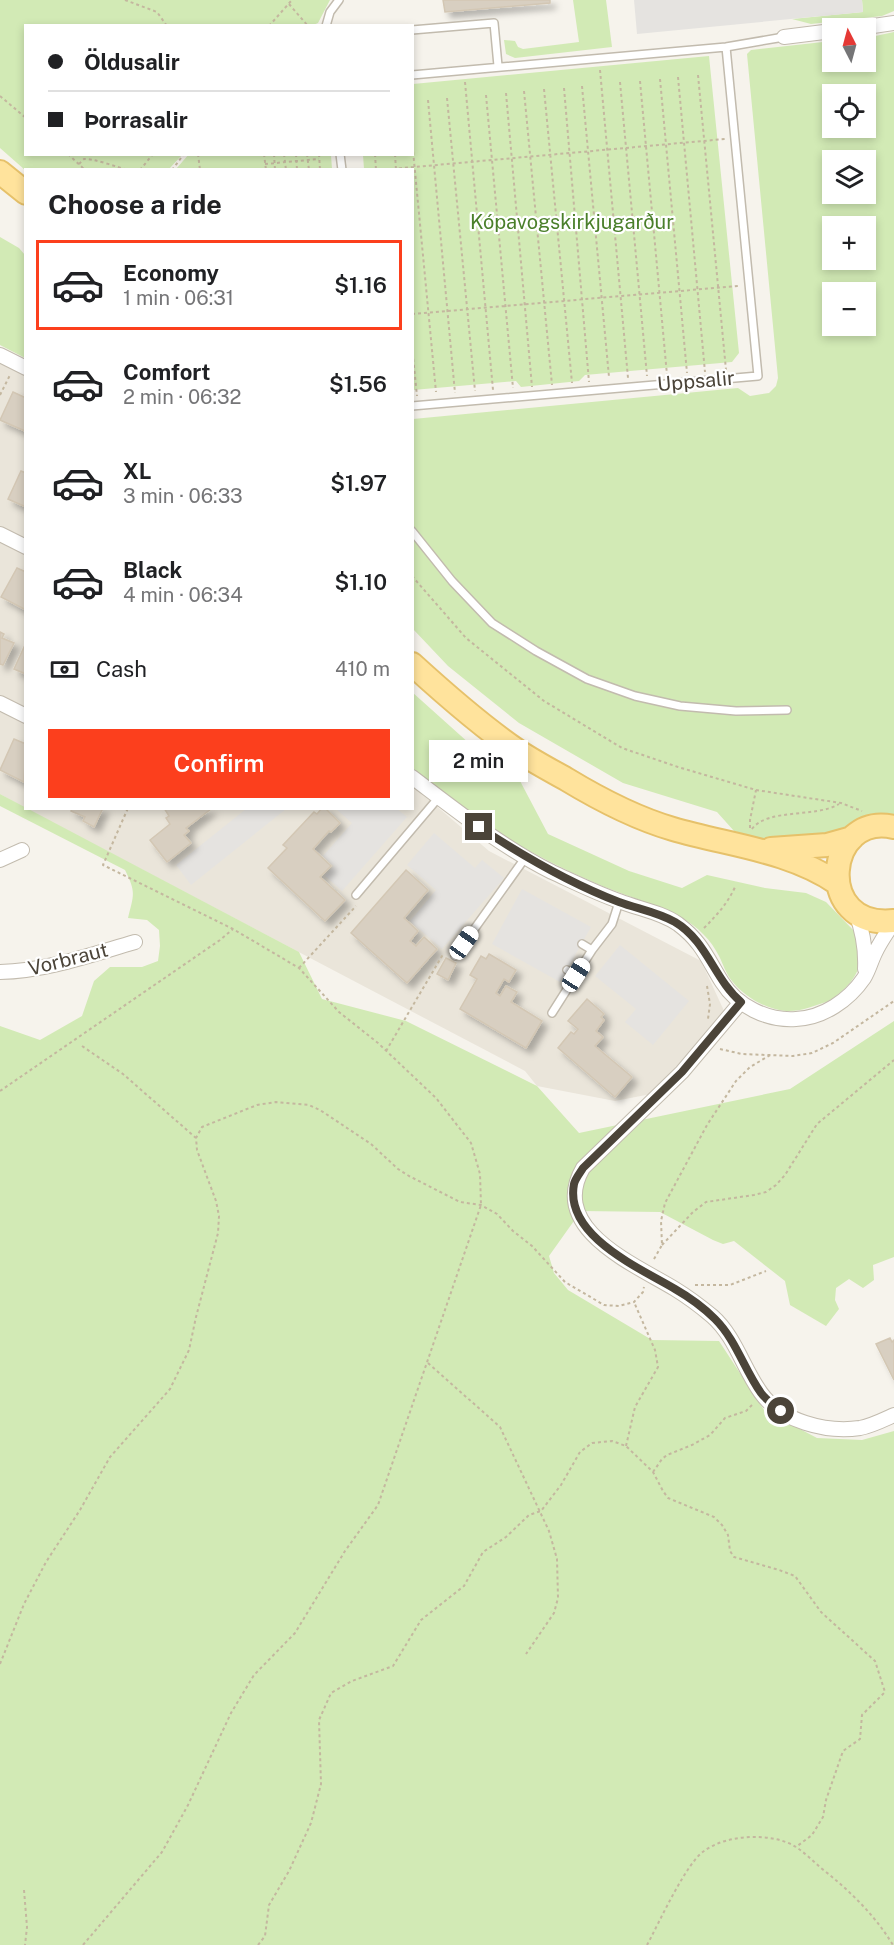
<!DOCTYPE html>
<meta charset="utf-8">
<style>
:root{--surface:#fff;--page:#f2f2f2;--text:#202124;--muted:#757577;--line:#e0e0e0;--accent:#fc3f1d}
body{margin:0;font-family:"Public Sans",sans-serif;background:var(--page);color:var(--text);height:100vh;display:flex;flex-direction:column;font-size:22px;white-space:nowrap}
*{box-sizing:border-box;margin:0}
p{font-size:20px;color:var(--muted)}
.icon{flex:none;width:33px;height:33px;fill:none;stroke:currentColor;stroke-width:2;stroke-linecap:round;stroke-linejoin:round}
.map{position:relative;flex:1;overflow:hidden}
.sheet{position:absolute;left:24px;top:168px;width:390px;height:642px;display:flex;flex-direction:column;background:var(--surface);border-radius:0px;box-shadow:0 3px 9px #0003}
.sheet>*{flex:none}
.top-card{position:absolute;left:24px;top:24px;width:390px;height:132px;border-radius:0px;box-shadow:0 3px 9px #0003;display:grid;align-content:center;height:132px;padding:0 24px;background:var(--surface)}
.needle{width:39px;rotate:354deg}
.controls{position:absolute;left:822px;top:18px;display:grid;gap:12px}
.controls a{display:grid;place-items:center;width:54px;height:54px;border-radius:0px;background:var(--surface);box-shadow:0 3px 9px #0003;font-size:30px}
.end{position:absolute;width:27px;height:27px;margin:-14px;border:8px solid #4b4439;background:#fff;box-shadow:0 0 0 3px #fff}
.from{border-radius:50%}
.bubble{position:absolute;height:42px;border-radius:0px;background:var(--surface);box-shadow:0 3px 9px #0003;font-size:20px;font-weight:600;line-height:42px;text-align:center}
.car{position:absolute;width:18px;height:36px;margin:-18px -9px;border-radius:8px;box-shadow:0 0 4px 2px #0007;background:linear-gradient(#fff 24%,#345 0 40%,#fff 0 76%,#345 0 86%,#fff 0)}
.top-card b{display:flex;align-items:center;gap:21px;height:57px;font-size:22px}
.top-card b+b{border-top:2px solid var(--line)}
.top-card i{width:15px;height:15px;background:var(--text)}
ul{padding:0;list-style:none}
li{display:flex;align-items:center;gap:18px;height:90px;margin:0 12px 9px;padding:0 12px;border:3px solid transparent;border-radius:0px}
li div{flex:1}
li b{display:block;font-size:22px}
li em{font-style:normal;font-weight:600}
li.current{border-color:var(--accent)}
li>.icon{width:54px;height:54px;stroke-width:1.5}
h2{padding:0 24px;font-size:27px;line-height:72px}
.pay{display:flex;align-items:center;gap:15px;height:66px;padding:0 24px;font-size:22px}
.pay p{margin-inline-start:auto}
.primary-button{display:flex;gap:12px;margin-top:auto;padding:12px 24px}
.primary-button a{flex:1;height:69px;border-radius:0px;background:var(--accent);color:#fff;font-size:24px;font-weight:600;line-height:69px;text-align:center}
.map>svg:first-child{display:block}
</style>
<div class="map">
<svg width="894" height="1945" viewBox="0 0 894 1945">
<defs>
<filter id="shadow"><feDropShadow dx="5.5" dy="5.5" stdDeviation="3" flood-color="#0004"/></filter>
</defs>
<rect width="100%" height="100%" fill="#f6f3ec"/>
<path fill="#eae5da" d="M0,362L25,375V808L0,794Z
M413,786L489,851L701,961L725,1013L651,1094L615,1101L537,1086L525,1071L27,809L412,808Z"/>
<path fill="#d2eab5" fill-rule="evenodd" d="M0,0H330L318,23L313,25L26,26V154L182,155L169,169L25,170L0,148Z
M573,0H606L612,47L515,58L506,54L504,40L515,41L518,47L523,49L579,42Z
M862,0H894V11L882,16L811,24L792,19L863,12Z
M894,32V820L843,830L824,838L776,843L734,831L717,812L623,783L519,723L448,666L413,629V419L738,388L750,396L769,393L776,386L778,378L747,54L751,50L832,41V62H866V38ZM832,94H866V128H832ZM832,160H866V194H832ZM832,226H866V260H832ZM832,292H866V326H832Z
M709,56L739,353L732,362L585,375L579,381L521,387L516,381L413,390L412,170L364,169L363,155L412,154L413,84Z
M189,154L331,155L332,169H176Z
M0,237L19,248L25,255V358L0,345Z
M412,692L499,770L519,779L548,834L629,871L682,888L707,875L765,888L806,893L826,902L857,934C858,944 861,957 859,966C856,980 838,997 826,1002C813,1006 800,1012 786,1011C767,1010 743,996 732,981C726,974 723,964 719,956C711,940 698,927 682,918C654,903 622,895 593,882C528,854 466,816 413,769Z
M0,794L299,952L322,999L406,1021L537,1086L579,1133L790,1089L894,1021V1257L873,1265L874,1280L863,1288L849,1279L836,1288L835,1300L839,1309L826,1326L790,1305L785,1281L734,1241L723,1244L713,1240L660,1212L581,1211L549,1256L554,1273L568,1290L652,1340L719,1341L764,1410L817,1438L862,1440L894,1431V1945H0V1026L40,1040L82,1016L94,981L110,967H142L158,961L160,946L159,930L147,920L128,918C134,894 136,892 125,870L0,806Z"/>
<path fill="#e5e3e0" d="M634,0H862L863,12L637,34Z
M246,809H286L191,885L176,865Z
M336,809H397L407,817L342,891L325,876L334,866L323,856L352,823Z
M434,833L475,868L482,860L504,878L442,949L410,921L436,890L407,865Z
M522,889L591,927L560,982L492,944Z
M620,945L689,1001L653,1045L625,1022L636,1009L595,976Z"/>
<path fill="#d8cfc1" stroke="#d3c7b4" stroke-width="1.5" filter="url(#shadow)" d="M443,0H550V3L445,12Z
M13,392L26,398L25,431L0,420Z
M21,471L26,473V507L8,499Z
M17,568L26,572V610L1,597Z
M0,632L4,634L2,638L14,643L3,665L0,664Z
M25,645H26V674L14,669Z
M14,739L26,744L24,782L0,770Z
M72,808H103L94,827L83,821L85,817L71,811Z
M164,808L211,809L186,828L189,831L184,835L191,843L167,862L150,840L170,824L166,818L169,816Z
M322,808H325L340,823L331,832L329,831L313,849L331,866L320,877L345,900L325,921L268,868L287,848L283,845L314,812L317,814Z
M406,870L428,890L404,918L418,931L410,941L416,946L424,937L437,949L407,983L351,933Z
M489,954L516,970L509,982L504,979L496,993L500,996L506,986L517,992L511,1002L542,1021L526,1048L460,1009L477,979L470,975L481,956L486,959Z
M446,958L456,963L448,980L437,974Z
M587,999L604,1014L601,1017L604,1020L596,1031L603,1037L595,1046L632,1077L615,1097L558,1048L571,1032L574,1034L578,1029L568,1021Z
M890,1338L892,1342L894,1340V1380L876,1344Z"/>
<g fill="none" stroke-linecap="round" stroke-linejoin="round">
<defs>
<path id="lane" d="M326,26L330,12L339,0
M412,30L494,23L498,66
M412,75L726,47L784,37
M340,154L342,170
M412,406L758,376L726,47
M412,531L452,581L492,623L536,651L587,679L635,696L680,706L736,711L787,710
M356,895L439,797
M582,944L592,950
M455,956L525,858
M567,970L576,975
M552,1013L592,950L612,924L619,902"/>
<path id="street" d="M860,28L894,23
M784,37L832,31
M0,355L26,368
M0,534L26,547
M0,703L26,716
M412,777C457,811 502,847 552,872C574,882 596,893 619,901C639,909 661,912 678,924C702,942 707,958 722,982C737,1006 767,1021 796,1019C823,1018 849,1000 864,978C869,970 871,961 875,953C880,942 887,932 894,922
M0,860L22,850
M856,913C863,932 866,949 865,969
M0,972C46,971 90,955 135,942
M741,1002L682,1072L583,1168C548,1229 634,1264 675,1289C688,1297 700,1306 712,1316C735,1336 743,1368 761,1393C781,1421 826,1433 860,1428C871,1426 883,1420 894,1415"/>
<path id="primary" d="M0,172L26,193
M412,664C446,695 481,726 518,751C533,761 550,770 566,779C599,799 635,818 673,829C727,845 789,850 837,883
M894,827C825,811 813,930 894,921
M771,849L827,845L852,838"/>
</defs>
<use href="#lane" stroke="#c2bbae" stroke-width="10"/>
<use href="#street" stroke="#c2bbae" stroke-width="16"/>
<use href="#primary" stroke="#e6c16a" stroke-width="26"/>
<path stroke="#c4b79f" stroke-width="2" stroke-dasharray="3 3" stroke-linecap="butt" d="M125,0L157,12L167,26
M289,4L308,26
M269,26L292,0
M600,70L628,378
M698,75L726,370
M678,77L705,372
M660,79L687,373
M640,81L667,375
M465,82L493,390
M620,82L647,376
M582,86L609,377
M564,88L589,382
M544,89L572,383
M524,91L552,385
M506,93L532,387
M486,95L513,388
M0,96L26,118
M447,98L475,391
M428,100L455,393
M412,140L436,392
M68,154L85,170
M198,154L200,170
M264,154L266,170
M274,154L275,170
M284,154L286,170
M296,154L297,170
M307,154L309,170
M319,154L320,170
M375,154L376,170
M395,154L396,170
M79,164L84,159C92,158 117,167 128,170
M265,164L319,159
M140,170L153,154
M172,170L184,154
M381,170L725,139
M412,314L738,286
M412,347L417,396
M0,395L10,375
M412,576L466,638L544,701L622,748L678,767L756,790L841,803L862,811
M750,828V820L756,790
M752,829C767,808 816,818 839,804
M704,928C717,915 728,903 736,885
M299,968L356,906
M707,986L710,1004L708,1019
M82,1046L123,1074L196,1138
M720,1049L742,1054L793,1056L812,1053L833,1043L894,1001
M386,1051L442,956L445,954
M0,1091L220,940L233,929
M662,1245L693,1212L706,1202L754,1195L766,1192L776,1185L785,1175L817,1124L894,1060
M654,1259L662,1245L661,1221L665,1203L707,1125L736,1081L750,1067L772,1054
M695,1285H730L766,1271
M428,1363L500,1427L549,1531L557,1559L558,1598L554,1613L526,1654
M626,1446L635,1407L658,1367L655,1350L634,1302
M653,1472L662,1459L667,1455L692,1445L710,1435L725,1418L746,1411L752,1405
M0,1664L24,1604L46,1562L80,1510L110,1457L170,1389L189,1350L196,1317L218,1233L219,1216L216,1201L197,1150L196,1138L202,1127L257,1105L276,1102L309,1105L320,1110L371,1144L398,1169L409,1176L460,1202L481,1205L497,1214L513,1231L532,1246L565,1282L604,1305L619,1306L634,1302L643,1292L644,1287
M24,1890L27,1927L25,1945
M83,1945L162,1852L188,1805L231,1713L254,1675L295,1633L345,1551L378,1505L481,1205L480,1174L471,1143L436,1098L378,1043L339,1012L299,968L233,929L103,865L128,808
M258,1945L265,1936L269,1905L289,1871L311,1823L321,1784L319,1720L331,1693L352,1681L393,1666L421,1620L464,1586L483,1552L506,1537L529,1515L541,1511L561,1485L580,1452L592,1443L612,1441L626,1446L653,1472L663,1491L668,1498L714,1517L722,1525L728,1535L730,1551L734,1557L779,1570L795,1576L821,1612L875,1661L885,1692L862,1715L860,1739L843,1751L826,1800L823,1817L812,1835L796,1847
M647,1945C659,1923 686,1863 704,1851C727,1834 772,1832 796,1847C805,1853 813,1861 821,1868C849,1890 874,1914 893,1945"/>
<use href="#lane" stroke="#fff" stroke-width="7"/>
<use href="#street" stroke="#fff" stroke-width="14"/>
<use href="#primary" stroke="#ffe39c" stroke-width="22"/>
</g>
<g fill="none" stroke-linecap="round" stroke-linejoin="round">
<path stroke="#4b4439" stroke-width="8" d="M479,827C523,856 569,883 619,902C638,909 657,912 675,922C707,941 714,979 741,1002L682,1072L583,1168C580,1173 575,1179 574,1184C564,1236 640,1268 675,1289C689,1297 704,1308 715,1319C736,1340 744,1369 761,1393C766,1400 774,1405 781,1411"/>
</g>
<g text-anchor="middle" stroke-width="4.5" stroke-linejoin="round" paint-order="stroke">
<g font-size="20" fill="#4a7f2a" stroke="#fff">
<text x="572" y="229">Kópavogskirkjugarður</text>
</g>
<g font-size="20" fill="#4b4439" stroke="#fff">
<text transform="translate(696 381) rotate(-5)" y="7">Uppsalir</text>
<text transform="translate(68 959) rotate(-14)" y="7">Vorbraut</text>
</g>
</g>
</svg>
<div class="controls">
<a><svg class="needle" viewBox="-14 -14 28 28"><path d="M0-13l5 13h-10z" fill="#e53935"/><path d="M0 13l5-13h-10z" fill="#757577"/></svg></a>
<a><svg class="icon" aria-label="locate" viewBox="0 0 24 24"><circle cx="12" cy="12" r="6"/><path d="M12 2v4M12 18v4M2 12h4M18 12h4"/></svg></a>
<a><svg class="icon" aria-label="layers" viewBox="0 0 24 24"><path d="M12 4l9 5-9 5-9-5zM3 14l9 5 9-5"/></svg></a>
<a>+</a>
<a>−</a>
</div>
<i class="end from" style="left:781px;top:1411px"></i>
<i class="end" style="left:479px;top:827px"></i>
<div class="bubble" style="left:429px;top:740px;width:99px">2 min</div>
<i class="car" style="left:464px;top:943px;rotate:35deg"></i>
<i class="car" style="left:576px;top:975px;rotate:33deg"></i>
<div class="top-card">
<b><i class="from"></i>Öldusalir</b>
<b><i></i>Þorrasalir</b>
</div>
<section class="sheet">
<h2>Choose a ride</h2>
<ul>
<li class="current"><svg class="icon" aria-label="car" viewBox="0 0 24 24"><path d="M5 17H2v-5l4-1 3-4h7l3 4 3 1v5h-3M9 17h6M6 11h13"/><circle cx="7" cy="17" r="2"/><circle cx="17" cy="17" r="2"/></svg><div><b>Economy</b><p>1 min · 06:31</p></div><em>$1.16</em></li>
<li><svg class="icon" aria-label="car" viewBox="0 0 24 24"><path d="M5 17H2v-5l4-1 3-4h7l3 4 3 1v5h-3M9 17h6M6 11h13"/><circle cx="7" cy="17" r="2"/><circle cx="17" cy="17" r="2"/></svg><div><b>Comfort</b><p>2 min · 06:32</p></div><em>$1.56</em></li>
<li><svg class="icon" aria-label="car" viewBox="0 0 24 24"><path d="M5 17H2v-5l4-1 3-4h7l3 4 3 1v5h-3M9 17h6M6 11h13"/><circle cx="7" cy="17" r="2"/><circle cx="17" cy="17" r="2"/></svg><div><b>XL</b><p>3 min · 06:33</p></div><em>$1.97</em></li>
<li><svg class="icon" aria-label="car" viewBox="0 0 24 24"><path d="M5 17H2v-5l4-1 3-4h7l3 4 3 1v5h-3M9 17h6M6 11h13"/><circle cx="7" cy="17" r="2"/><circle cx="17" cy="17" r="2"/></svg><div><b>Black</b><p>4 min · 06:34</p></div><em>$1.10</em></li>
</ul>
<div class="pay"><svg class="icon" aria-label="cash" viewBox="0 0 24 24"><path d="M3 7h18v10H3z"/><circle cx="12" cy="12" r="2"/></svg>Cash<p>410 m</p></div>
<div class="primary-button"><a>Confirm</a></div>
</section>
</div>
